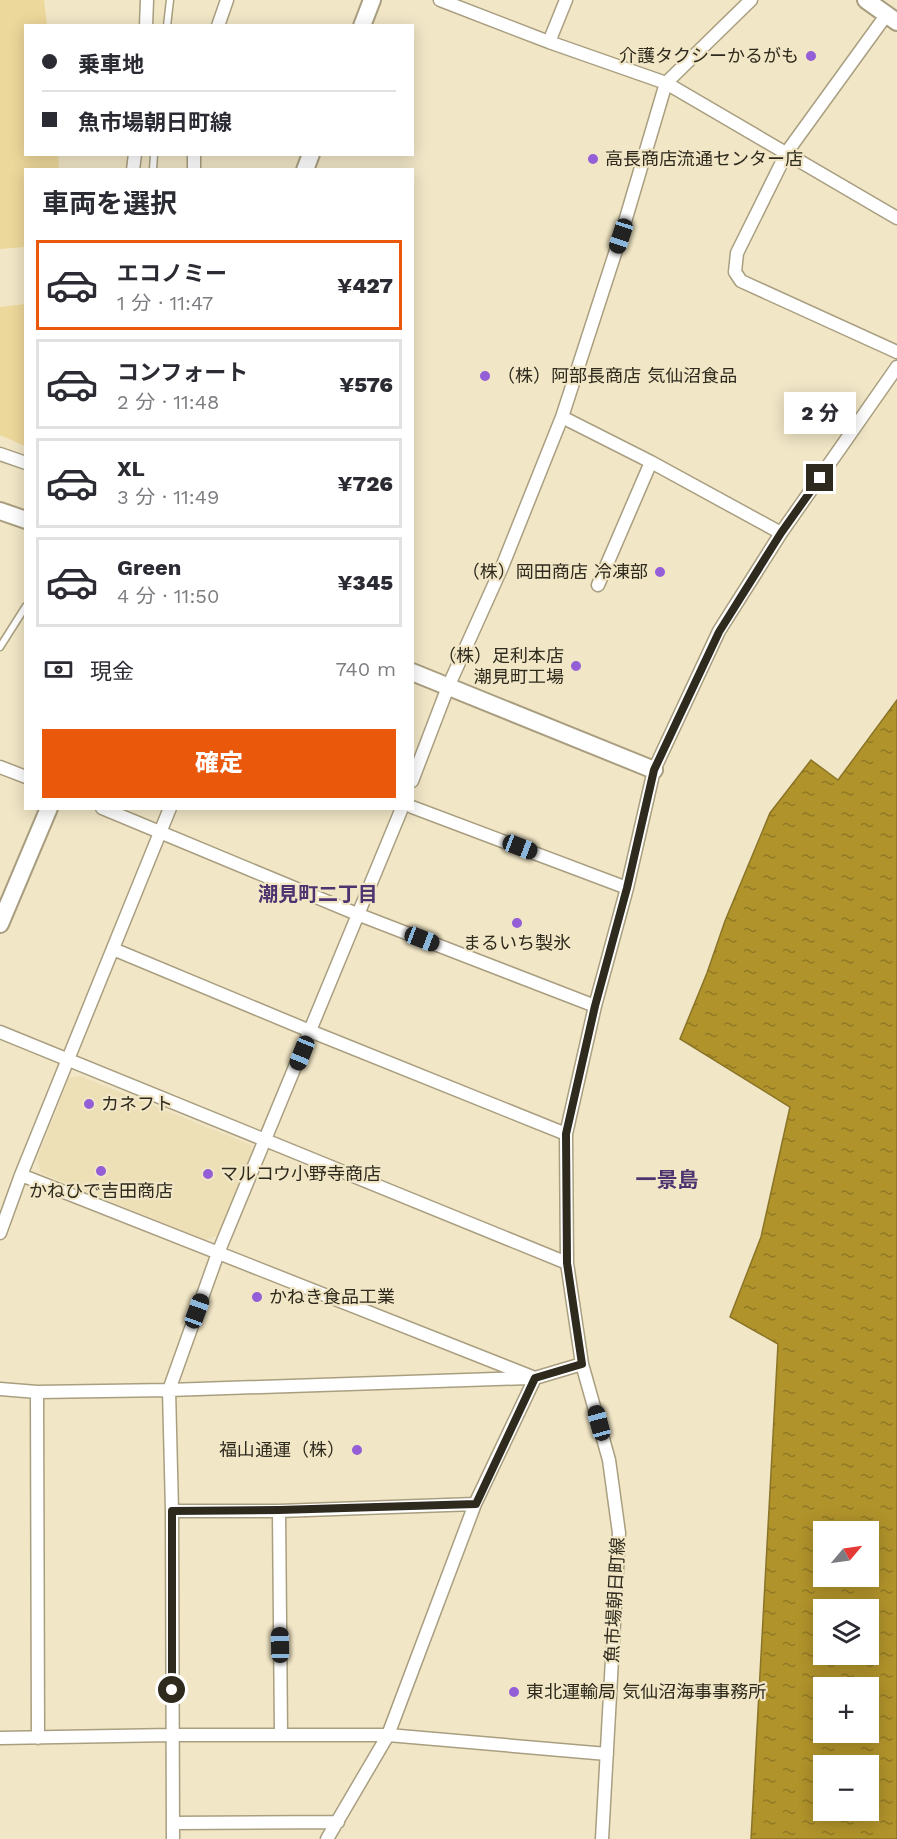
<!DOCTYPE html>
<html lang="ja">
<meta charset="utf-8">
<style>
:root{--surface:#fff;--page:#f7f7f7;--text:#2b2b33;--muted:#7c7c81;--line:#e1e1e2;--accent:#ea580c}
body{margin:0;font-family:"Work Sans","Noto Sans JP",sans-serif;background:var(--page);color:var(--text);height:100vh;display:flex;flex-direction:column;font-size:22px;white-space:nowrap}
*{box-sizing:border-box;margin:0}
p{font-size:20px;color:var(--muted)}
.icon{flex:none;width:33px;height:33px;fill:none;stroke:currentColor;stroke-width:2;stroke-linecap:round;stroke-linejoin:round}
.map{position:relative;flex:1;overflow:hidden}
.panel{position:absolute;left:24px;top:168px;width:390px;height:642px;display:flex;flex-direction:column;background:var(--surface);border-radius:0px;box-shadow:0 3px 15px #0003}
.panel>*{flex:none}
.guide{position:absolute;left:24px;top:24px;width:390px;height:132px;border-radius:0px;box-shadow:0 3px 15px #0003;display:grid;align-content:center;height:132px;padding:0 18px;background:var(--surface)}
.needle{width:39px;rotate:61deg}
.fabs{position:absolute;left:813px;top:1521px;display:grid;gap:12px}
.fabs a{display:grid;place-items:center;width:66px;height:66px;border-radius:0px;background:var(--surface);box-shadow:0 3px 15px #0003;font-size:30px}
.end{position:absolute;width:27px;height:27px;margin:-14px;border:8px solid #2f2a1e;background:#fff;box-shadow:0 0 0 3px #fff}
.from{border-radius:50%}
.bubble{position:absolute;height:42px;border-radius:0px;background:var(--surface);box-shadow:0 3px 15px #0003;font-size:20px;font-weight:800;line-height:42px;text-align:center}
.car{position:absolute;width:18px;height:36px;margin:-18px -9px;border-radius:8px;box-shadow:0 0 4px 2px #0007;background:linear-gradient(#222 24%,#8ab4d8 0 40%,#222 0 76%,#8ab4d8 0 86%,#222 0)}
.guide b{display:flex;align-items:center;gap:21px;height:57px;font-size:22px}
.guide b+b{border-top:2px solid var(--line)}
.guide i{width:15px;height:15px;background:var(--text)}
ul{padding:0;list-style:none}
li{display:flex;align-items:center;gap:18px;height:90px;margin:0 12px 9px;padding:0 6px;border:3px solid var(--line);border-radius:0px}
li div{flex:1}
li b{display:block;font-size:22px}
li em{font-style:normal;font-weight:800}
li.on{border-color:var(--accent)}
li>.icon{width:54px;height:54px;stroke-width:1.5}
h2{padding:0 18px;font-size:27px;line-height:72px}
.pay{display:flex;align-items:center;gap:15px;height:66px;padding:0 18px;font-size:22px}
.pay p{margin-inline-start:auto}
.action{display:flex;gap:12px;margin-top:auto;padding:12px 18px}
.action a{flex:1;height:69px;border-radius:0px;background:var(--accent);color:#fff;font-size:24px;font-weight:800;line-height:69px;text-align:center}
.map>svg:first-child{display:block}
</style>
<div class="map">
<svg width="897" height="1839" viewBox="0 0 897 1839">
<defs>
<pattern id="water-ripples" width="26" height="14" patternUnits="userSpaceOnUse" patternTransform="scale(1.5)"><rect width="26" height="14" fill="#b1932b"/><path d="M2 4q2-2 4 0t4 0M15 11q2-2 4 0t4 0" fill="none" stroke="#907824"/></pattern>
</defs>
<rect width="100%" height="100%" fill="#f1e6c6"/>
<path fill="#ede0b7" d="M80,1076L251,1145L252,1156L219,1235L205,1240L41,1173L37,1159L69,1078Z"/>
<path fill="#edd89b" d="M0,0H44L47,25L26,26V154L58,155L59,169L26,170L25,247L0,249Z
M25,304H26L25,446L0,435V307Z"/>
<path fill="url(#water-ripples)" stroke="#8a7427" stroke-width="1.5" fill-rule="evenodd" d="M897,700V1839H751L778,1344L730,1317L761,1237L790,1107L680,1039L707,973L725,921L770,813L811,760L838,780ZM824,1532H868V1576H824ZM824,1610H868V1654H824ZM824,1688H868V1732H824ZM824,1766H868V1810H824Z"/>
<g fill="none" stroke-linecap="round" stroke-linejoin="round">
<defs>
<path id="lane" d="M167,26L170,0
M153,170L154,154
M0,647L26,606"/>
<path id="street" d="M440,0L549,42L666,83L897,218
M887,14L787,152L737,253L735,272L741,281L897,352
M146,26L147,0
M218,26L227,0
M549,42L566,0
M194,154V170
M133,170L135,154
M562,417L651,462L781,533
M0,454L26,463
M598,585L651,462
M0,767L26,777
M412,781L448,687L502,567L562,417L621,235L666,83L751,0
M412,807L627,888
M102,808L357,914L595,1006
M113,949L310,1031L566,1134
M0,1032L567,1263
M21,1175L535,1378
M0,1233L21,1175L170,808
M582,1364L609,1460L619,1533L602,1839
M0,1389L37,1392L169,1390L528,1378
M37,1392L38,1738
M172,1511H279L475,1504
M279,1511L281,1734
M0,1738L172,1735H388L607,1754
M173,1823L338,1822
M173,1839L172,1511L169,1390L218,1253L402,808
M327,1839L388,1735L475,1504L535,1378L582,1364L567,1263L566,1134L595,1006L627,888L654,770L719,631L781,533L897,367"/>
<path id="secondary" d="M866,0L897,22
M362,26L372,0
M305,170L311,154
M0,511L26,520
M412,672L654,770
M0,924L49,808"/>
</defs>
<use href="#lane" stroke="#a99f80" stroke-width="9"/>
<use href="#street" stroke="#a99f80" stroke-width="15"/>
<use href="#secondary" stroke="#a99f80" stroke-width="20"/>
<use href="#lane" stroke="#fff" stroke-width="6"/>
<use href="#street" stroke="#fff" stroke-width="12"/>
<use href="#secondary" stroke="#fff" stroke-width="16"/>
</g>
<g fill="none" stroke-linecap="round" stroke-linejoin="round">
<path stroke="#2f2a1e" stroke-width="8" d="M172,1690V1511L279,1510L476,1504L535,1378L582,1364L567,1263L566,1134L595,1006L627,888L654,770L719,632L781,533L820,478"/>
</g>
<g fill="#935ed6" stroke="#f1e6c6" stroke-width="2">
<circle cx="811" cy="56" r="6"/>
<circle cx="593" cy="159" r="6"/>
<circle cx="485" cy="376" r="6"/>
<circle cx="660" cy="572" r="6"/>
<circle cx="576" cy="666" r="6"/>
<circle cx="517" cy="923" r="6"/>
<circle cx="89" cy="1104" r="6"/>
<circle cx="101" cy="1171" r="6"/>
<circle cx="208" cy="1174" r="6"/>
<circle cx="257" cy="1297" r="6"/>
<circle cx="357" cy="1450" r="6"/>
<circle cx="514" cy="1692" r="6"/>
</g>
<g text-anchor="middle" stroke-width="4.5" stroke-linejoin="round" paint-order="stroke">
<g font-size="18" fill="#2f2a1e" stroke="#f1e6c6" text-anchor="start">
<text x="799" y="62" text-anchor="end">介護タクシーかるがも</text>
<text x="605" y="165">高長商店流通センター店</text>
<text x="497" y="382">（株）阿部長商店 気仙沼食品</text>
<text x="648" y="578" text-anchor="end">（株）岡田商店 冷凍部</text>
<text x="564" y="662" text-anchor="end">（株）足利本店<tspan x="564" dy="21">潮見町工場</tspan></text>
<text x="517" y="949" text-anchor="middle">まるいち製氷</text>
<text x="101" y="1110">カネフト</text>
<text x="220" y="1180">マルコウ小野寺商店</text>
<text x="101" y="1197" text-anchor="middle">かねひで吉田商店</text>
<text x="269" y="1303">かねき食品工業</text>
<text x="345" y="1456" text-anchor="end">福山通運（株）</text>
<text x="526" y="1698">東北運輸局 気仙沼海事事務所</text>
</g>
<g font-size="18" fill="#2f2a1e" stroke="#f1e6c6">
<text transform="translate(615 1600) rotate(-87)" y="6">魚市場朝日町線</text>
</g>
<g font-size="20" font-weight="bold" fill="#4d336f" stroke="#f1e6c6">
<text x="318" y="901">潮見町二丁目</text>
</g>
<g font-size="21" font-weight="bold" fill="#4d336f" stroke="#f1e6c6">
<text x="667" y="1187">一景島</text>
</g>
</g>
</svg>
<div class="fabs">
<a><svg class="needle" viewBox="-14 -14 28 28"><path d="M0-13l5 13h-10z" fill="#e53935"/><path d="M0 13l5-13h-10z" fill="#7c7c81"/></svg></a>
<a><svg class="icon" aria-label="layers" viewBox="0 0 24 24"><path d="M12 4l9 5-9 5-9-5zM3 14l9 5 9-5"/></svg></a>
<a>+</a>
<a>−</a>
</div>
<i class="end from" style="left:172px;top:1690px"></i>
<i class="end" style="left:820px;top:478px"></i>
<div class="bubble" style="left:784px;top:392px;width:72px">2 分</div>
<i class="car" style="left:621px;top:236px;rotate:198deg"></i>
<i class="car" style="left:520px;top:847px;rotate:111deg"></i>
<i class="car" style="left:422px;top:939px;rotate:111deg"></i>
<i class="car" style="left:302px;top:1053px;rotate:202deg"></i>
<i class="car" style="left:197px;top:1311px;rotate:20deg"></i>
<i class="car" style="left:599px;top:1423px;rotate:345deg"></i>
<i class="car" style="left:280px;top:1645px;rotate:359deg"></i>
<div class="guide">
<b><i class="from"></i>乗車地</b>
<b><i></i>魚市場朝日町線</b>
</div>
<section class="panel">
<h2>車両を選択</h2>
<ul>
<li class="on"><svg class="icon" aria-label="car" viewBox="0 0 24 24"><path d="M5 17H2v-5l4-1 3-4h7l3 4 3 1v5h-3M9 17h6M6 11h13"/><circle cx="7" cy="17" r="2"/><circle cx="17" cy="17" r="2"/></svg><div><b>エコノミー</b><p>1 分 · 11:47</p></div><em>¥427</em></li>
<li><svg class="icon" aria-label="car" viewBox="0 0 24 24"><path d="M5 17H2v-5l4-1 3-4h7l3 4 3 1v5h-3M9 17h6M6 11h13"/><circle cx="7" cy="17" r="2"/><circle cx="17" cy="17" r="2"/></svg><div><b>コンフォート</b><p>2 分 · 11:48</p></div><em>¥576</em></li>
<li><svg class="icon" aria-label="car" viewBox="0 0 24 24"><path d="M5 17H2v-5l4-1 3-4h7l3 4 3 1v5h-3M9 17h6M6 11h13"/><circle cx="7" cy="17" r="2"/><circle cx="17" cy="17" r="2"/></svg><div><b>XL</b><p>3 分 · 11:49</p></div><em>¥726</em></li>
<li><svg class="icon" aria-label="car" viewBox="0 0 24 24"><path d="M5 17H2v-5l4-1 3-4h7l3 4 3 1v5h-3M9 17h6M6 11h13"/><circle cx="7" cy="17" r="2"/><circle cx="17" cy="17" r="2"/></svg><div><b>Green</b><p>4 分 · 11:50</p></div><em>¥345</em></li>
</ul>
<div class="pay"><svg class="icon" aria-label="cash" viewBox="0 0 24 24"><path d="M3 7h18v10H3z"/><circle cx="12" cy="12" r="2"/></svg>現金<p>740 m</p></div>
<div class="action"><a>確定</a></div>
</section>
</div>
